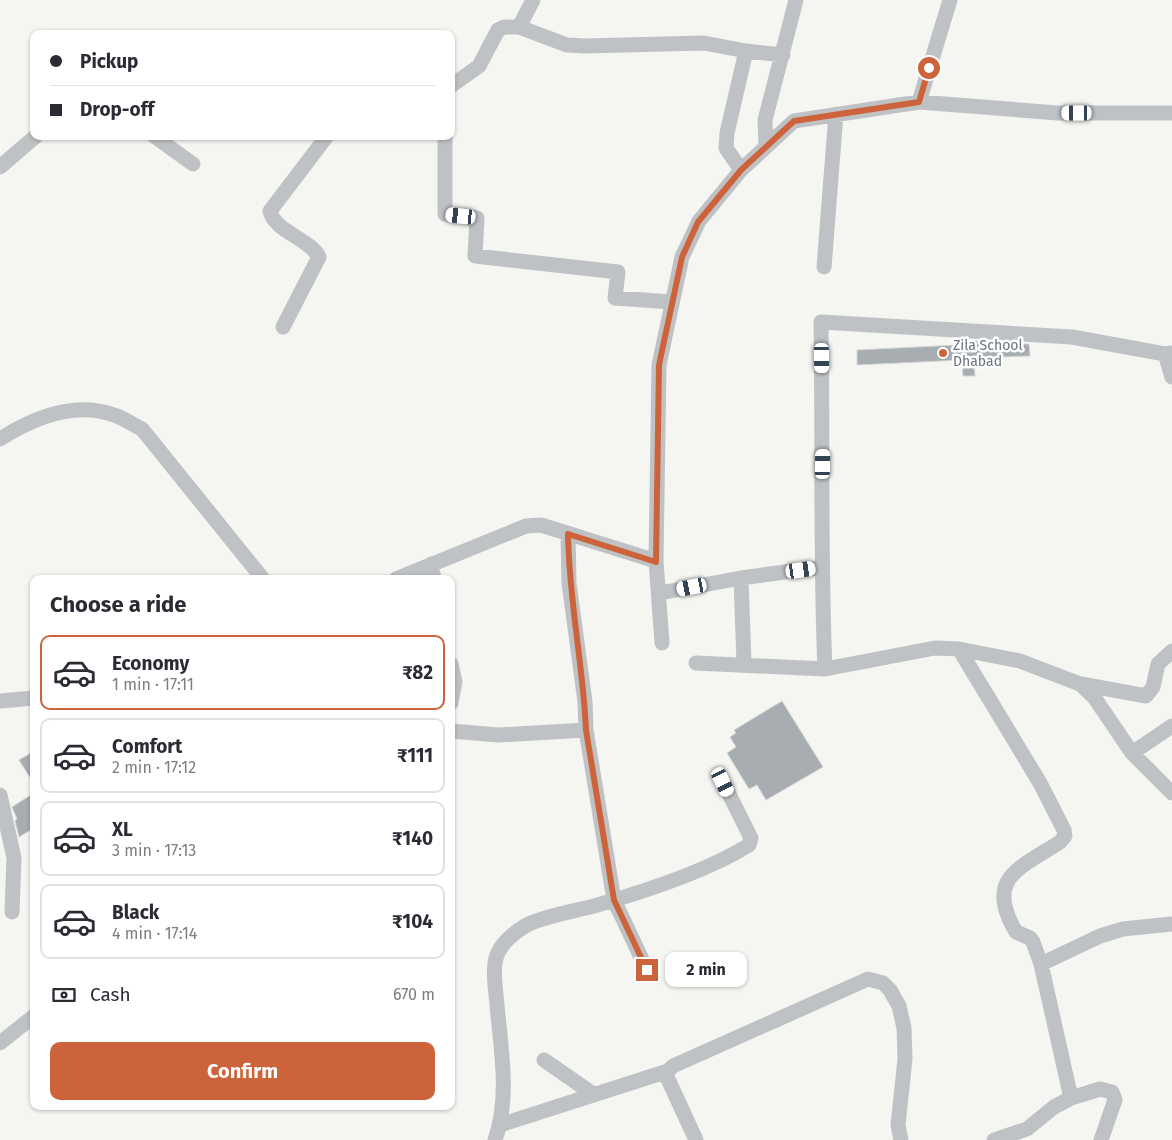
<!DOCTYPE html>
<meta charset="utf-8">
<style>
:root{--surface:#fff;--page:#f2f2f3;--text:#2b2b33;--muted:#7c7c81;--line:#e1e1e2;--accent:#cd633a}
body{margin:0;font-family:"Fira Sans",sans-serif;background:var(--page);color:var(--text);height:100vh;display:flex;flex-direction:column;font-size:19px;white-space:nowrap}
*{box-sizing:border-box;margin:0}
p{font-size:16px;color:var(--muted)}
.icon{flex:none;width:28px;height:28px;fill:none;stroke:currentColor;stroke-width:2;stroke-linecap:round;stroke-linejoin:round}
.map{position:relative;flex:1;overflow:hidden}
.panel{position:absolute;left:30px;top:575px;width:425px;height:535px;display:flex;flex-direction:column;background:var(--surface);border-radius:10px;box-shadow:0 1px 4px #0004}
.panel>*{flex:none}
.hud{position:absolute;left:30px;top:30px;width:425px;height:110px;border-radius:10px;box-shadow:0 1px 4px #0004;display:grid;align-content:center;height:110px;padding:0 20px;background:var(--surface)}
.end{position:absolute;width:22px;height:22px;margin:-11px;border:6px solid #cd633a;background:#fff;box-shadow:0 0 0 2px #fff}
.from{border-radius:50%}
.bubble{position:absolute;height:35px;border-radius:10px;background:var(--surface);box-shadow:0 1px 4px #0004;font-size:16px;font-weight:700;line-height:35px;text-align:center}
.car{position:absolute;width:15px;height:30px;margin:-15px -8px;border-radius:6px;box-shadow:0 0 4px 1px #0007;background:linear-gradient(#fff 24%,#345 0 40%,#fff 0 76%,#345 0 86%,#fff 0)}
.hud b{display:flex;align-items:center;gap:18px;height:48px;font-size:19px}
.hud b+b{border-top:1px solid var(--line)}
.hud i{width:12px;height:12px;background:var(--text)}
ul{padding:0;list-style:none}
li{display:flex;align-items:center;gap:15px;height:75px;margin:0 10px 8px;padding:0 10px;border:2px solid var(--line);border-radius:10px}
li div{flex:1}
li b{display:block;font-size:19px}
li em{font-style:normal;font-weight:700}
li.selected{border-color:var(--accent)}
li>.icon{width:45px;height:45px;stroke-width:1.5}
h2{padding:0 20px;font-size:22px;line-height:60px}
.pay{display:flex;align-items:center;gap:12px;height:55px;padding:0 20px;font-size:19px}
.pay p{margin-inline-start:auto}
.action{display:flex;gap:10px;margin-top:auto;padding:10px 20px}
.action a{flex:1;height:58px;border-radius:10px;background:var(--accent);color:#fff;font-size:20px;font-weight:700;line-height:58px;text-align:center}
.map>svg:first-child{display:block}
</style>
<div class="map">
<svg width="1172" height="1140" viewBox="0 0 1172 1140">
<rect width="100%" height="100%" fill="#f5f5f2"/>
<path fill="#a7adb1" stroke="#d6d6d5" d="M957,340L978,341V344H1029L1030,356L974,358L975,376H963L962,360L857,365V350L957,345Z
M782,701L823,767L766,800L757,785L749,789L727,753L736,747L730,737L736,733L734,730Z
M34,751V784L19,760Z
M34,793V828L19,837L15,821L17,819L12,807Z"/>
<g fill="none" stroke-linecap="round" stroke-linejoin="round">
<path stroke="#bfc2c5" stroke-width="15" d="M519,27L533,0
M451,86L479,66L498,30L504,27H519L567,45L585,46L704,43L746,51L783,55
M919,102L1058,113H1172
M154,136L193,164
M445,136V214L477,218L475,256L618,272L615,298L672,302
M766,147L765,120L796,0
M0,167L36,136
M741,170L726,148L727,133L746,51
M824,267L836,114
M283,327L319,257C310,239 274,231 270,211L327,136
M1165,354L1172,377
M0,439C33,418 75,401 114,415C124,418 133,425 142,429L263,579
M568,534L569,583L585,702L586,730L614,900L647,970
M431,564L434,579
M741,578L744,664
M396,579L526,526L541,525L656,561
M660,593L741,578L821,567
M662,643L656,561L659,365L682,257L699,221L741,170L794,121L919,102L950,0
M959,649L1040,783L1064,830L1065,836L1060,842C1020,868 984,878 1016,932L1030,938L1033,942L1041,964L1071,1098
M696,663L825,669L935,648L959,649L1020,661L1080,684L1094,697L1132,753L1172,793
M451,664L455,682L451,703
M825,669C820,554 823,438 821,322L1072,337L1165,354L1172,353
M1081,684L1146,696L1153,687L1158,664L1172,651
M0,701L34,698
M451,731L498,735L586,730
M1132,753L1172,726
M0,795L14,858L12,912
M1041,964L1100,936L1123,929L1172,924
M0,1043L34,1016
M544,1060L593,1094
M500,1125L668,1071
M495,1140C510,1097 501,1050 497,1005C496,992 493,977 495,963C497,947 512,934 525,926C540,917 575,911 594,906C643,892 706,872 749,845L751,838L723,782
M696,1140L667,1077L668,1071L673,1066L868,979L883,983L890,990L899,1006L904,1028L905,1059L898,1125L901,1140
M994,1140L1027,1129L1054,1107L1071,1098L1100,1089L1112,1092L1115,1100L1101,1140"/>
</g>
<g fill="none" stroke-linecap="round" stroke-linejoin="round">
<path stroke="#cd633a" stroke-width="6" d="M647,970L614,900L586,730C583,664 569,601 568,534L656,562L659,365L682,257L698,222L741,170L794,121L919,102L929,68"/>
</g>
<circle fill="#cd633a" stroke="#fff" stroke-width="2" cx="943" cy="353" r="5"/>
<g text-anchor="middle" stroke-width="5" stroke-linejoin="round" paint-order="stroke">
<g font-size="14" fill="#68747f" stroke="#fff" text-anchor="start">
<text x="953" y="350">Zila School<tspan x="953" dy="16">Dhabad</tspan></text>
</g>
</g>
</svg>
<i class="end from" style="left:929px;top:68px"></i>
<i class="end" style="left:647px;top:970px"></i>
<div class="bubble" style="left:665px;top:952px;width:82px">2 min</div>
<i class="car" style="left:1077px;top:113px;rotate:270deg"></i>
<i class="car" style="left:461px;top:216px;rotate:276deg"></i>
<i class="car" style="left:822px;top:358px;rotate:179deg"></i>
<i class="car" style="left:823px;top:464px;rotate:1deg"></i>
<i class="car" style="left:801px;top:570px;rotate:82deg"></i>
<i class="car" style="left:692px;top:587px;rotate:259deg"></i>
<i class="car" style="left:723px;top:782px;rotate:154deg"></i>
<div class="hud">
<b><i class="from"></i>Pickup</b>
<b><i></i>Drop-off</b>
</div>
<section class="panel">
<h2>Choose a ride</h2>
<ul>
<li class="selected"><svg class="icon" aria-label="car" viewBox="0 0 24 24"><path d="M5 17H2v-5l4-1 3-4h7l3 4 3 1v5h-3M9 17h6M6 11h13"/><circle cx="7" cy="17" r="2"/><circle cx="17" cy="17" r="2"/></svg><div><b>Economy</b><p>1 min · 17:11</p></div><em>₹82</em></li>
<li><svg class="icon" aria-label="car" viewBox="0 0 24 24"><path d="M5 17H2v-5l4-1 3-4h7l3 4 3 1v5h-3M9 17h6M6 11h13"/><circle cx="7" cy="17" r="2"/><circle cx="17" cy="17" r="2"/></svg><div><b>Comfort</b><p>2 min · 17:12</p></div><em>₹111</em></li>
<li><svg class="icon" aria-label="car" viewBox="0 0 24 24"><path d="M5 17H2v-5l4-1 3-4h7l3 4 3 1v5h-3M9 17h6M6 11h13"/><circle cx="7" cy="17" r="2"/><circle cx="17" cy="17" r="2"/></svg><div><b>XL</b><p>3 min · 17:13</p></div><em>₹140</em></li>
<li><svg class="icon" aria-label="car" viewBox="0 0 24 24"><path d="M5 17H2v-5l4-1 3-4h7l3 4 3 1v5h-3M9 17h6M6 11h13"/><circle cx="7" cy="17" r="2"/><circle cx="17" cy="17" r="2"/></svg><div><b>Black</b><p>4 min · 17:14</p></div><em>₹104</em></li>
</ul>
<div class="pay"><svg class="icon" aria-label="cash" viewBox="0 0 24 24"><path d="M3 7h18v10H3z"/><circle cx="12" cy="12" r="2"/></svg>Cash<p>670 m</p></div>
<div class="action"><a>Confirm</a></div>
</section>
</div>
